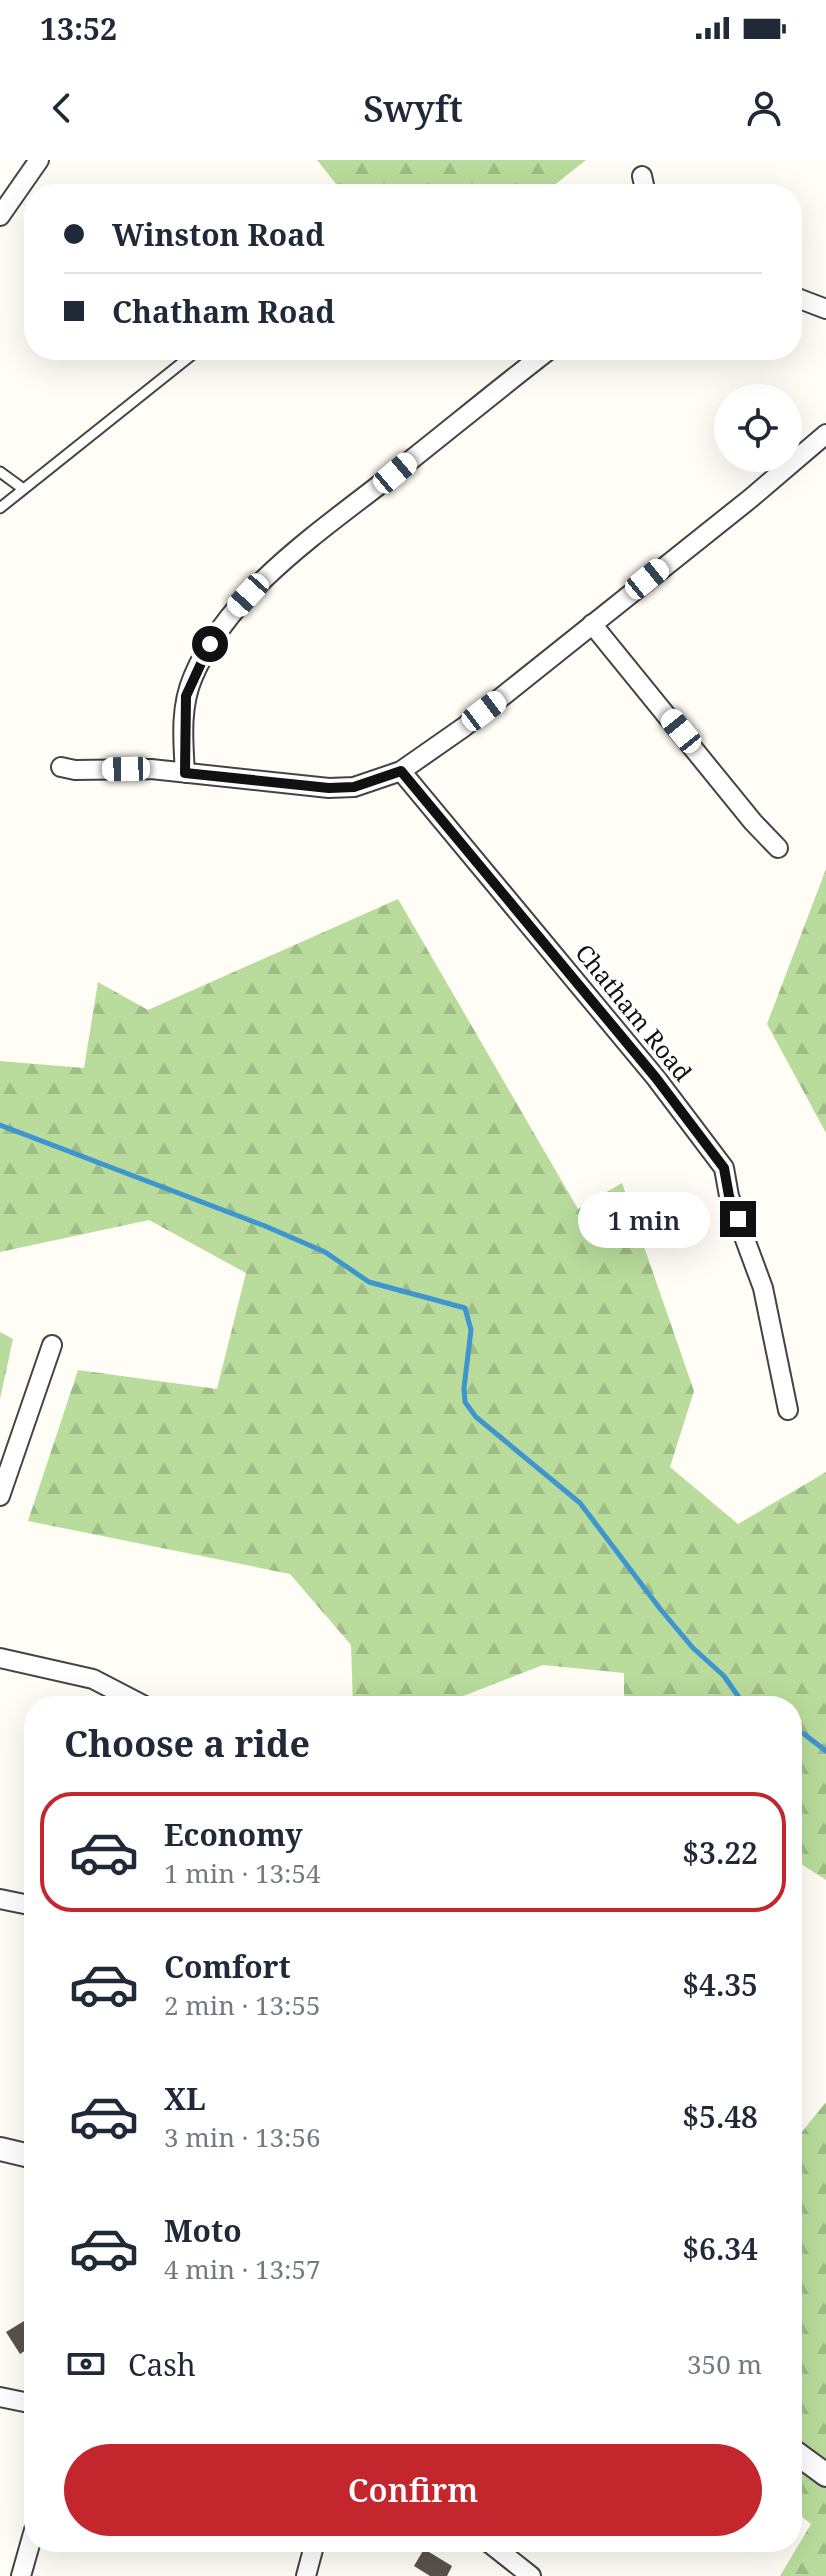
<!DOCTYPE html>
<meta charset="utf-8">
<style>
:root{--surface:#fff;--page:#f2f2f3;--text:#1f2937;--muted:#747a83;--line:#e0e1e3;--accent:#c4262e}
body{margin:0;font-family:"Noto Serif",serif;background:var(--page);color:var(--text);height:100vh;display:flex;flex-direction:column;font-size:30px;white-space:nowrap}
*{box-sizing:border-box;margin:0}
p{font-size:26px;color:var(--muted)}
.icon{flex:none;width:44px;height:44px;fill:none;stroke:currentColor;stroke-width:2;stroke-linecap:round;stroke-linejoin:round}
.map{position:relative;flex:1;overflow:hidden}
.side{position:absolute;left:24px;top:1536px;width:778px;height:856px;display:flex;flex-direction:column;background:var(--surface);border-radius:32px;box-shadow:0 8px 32px #0002}
.side>*{flex:none}
.guide{position:absolute;left:24px;top:24px;width:778px;height:176px;border-radius:32px;box-shadow:0 8px 32px #0002;display:grid;align-content:center;height:176px;padding:0 40px;background:var(--surface)}
.buttons{position:absolute;left:714px;top:224px;display:grid;gap:16px}
.buttons a{display:grid;place-items:center;width:88px;height:88px;border-radius:50%;background:var(--surface);box-shadow:0 8px 32px #0002;font-size:40px}
.end{position:absolute;width:36px;height:36px;margin:-18px;border:10px solid #111;background:#fff;box-shadow:0 0 0 4px #fff}
.from{border-radius:50%}
.bubble{position:absolute;height:56px;border-radius:28px;background:var(--surface);box-shadow:0 8px 32px #0002;font-size:26px;font-weight:600;line-height:56px;text-align:center}
.car{position:absolute;width:24px;height:48px;margin:-24px -12px;border-radius:10px;box-shadow:0 0 6px 2px #0007;background:linear-gradient(#fff 24%,#345 0 40%,#fff 0 76%,#345 0 86%,#fff 0)}
.guide b{display:flex;align-items:center;gap:28px;height:76px;font-size:30px}
.guide b+b{border-top:2px solid var(--line)}
.guide i{width:20px;height:20px;background:var(--text)}
ul{padding:0;list-style:none}
li{display:flex;align-items:center;gap:24px;height:120px;margin:0 16px 12px;padding:0 24px;border:4px solid transparent;border-radius:32px}
li div{flex:1}
li b{display:block;font-size:30px}
li em{font-style:normal;font-weight:600}
li.selected{border-color:var(--accent)}
li>.icon{width:72px;height:72px;stroke-width:1.5}
h2{padding:0 40px;font-size:36px;line-height:96px}
.pay{display:flex;align-items:center;gap:20px;height:88px;padding:0 40px;font-size:30px}
.pay p{margin-inline-start:auto}
.cta{display:flex;gap:16px;margin-top:auto;padding:16px 40px}
.cta a{flex:1;height:92px;border-radius:48px;background:var(--accent);color:#fff;font-size:32px;font-weight:600;line-height:92px;text-align:center}
.status{display:flex;justify-content:space-between;align-items:center;height:56px;padding:0 40px;background:var(--surface);direction:ltr}
.status svg{height:22px;fill:currentColor}
header{display:flex;justify-content:space-between;align-items:center;height:104px;padding:0 40px;background:var(--surface);font-size:36px;font-weight:600}
.map>svg:first-child{display:block}
</style>
<div class="status"><b>13:52</b><svg viewBox="0 0 49 12"><path d="M0 12V9h3v3zM5 12V6h3v6zM10 12V3h3v9zM15 12V0h3v12zM26 1h20v11H26zM47 4h2v5h-2z"/></svg></div>
<header><svg class="icon" aria-label="back" viewBox="0 0 24 24"><path d="M15 5l-7 7 7 7"/></svg>Swyft<svg class="icon" aria-label="person" viewBox="0 0 24 24"><circle cx="12" cy="8" r="4"/><path d="M4 21q1-7 8-7t8 7"/></svg></header>
<div class="map">
<svg width="826" height="2416" viewBox="0 0 826 2416">
<defs>
<pattern id="forest-firs" width="22" height="20" patternUnits="userSpaceOnUse" patternTransform="scale(2)"><rect width="22" height="20" fill="#b9dc9c"/><path d="M5 1l3.5 6h-7zM16 11l3.5 6h-7z" fill="#9ebc85"/></pattern>
</defs>
<rect width="100%" height="100%" fill="#fffdf5"/>
<path fill="url(#forest-firs)" d="M317,0H586L543,34H344Z
M826,709V973L767,864Z
M398,739L578,1049L622,1023L694,1231L670,1307L738,1364L826,1312V1720L792,1698V1546H624V1513L543,1505L453,1540L448,1546H353L351,1485L290,1414L28,1361L78,1210L217,1229L246,1113L149,1060L0,1092V901L84,908L98,822L148,850Z
M0,1172L13,1179L0,1239Z
M826,1942V2416H780L811,2364L792,2349V1984Z"/>
<g fill="none" stroke-linecap="round" stroke-linejoin="round">
<path stroke="#3f96cf" stroke-width="5" d="M0,965L265,1066L325,1092L369,1122L465,1148L471,1170L464,1228L465,1242L476,1257L580,1343L661,1450L693,1488L724,1516L745,1546
M792,1571L804,1574L826,1591"/>
</g>
<path fill="#5a524d" d="M34,2155V2185L20,2194L6,2172Z
M424,2389L452,2406L447,2416H430L414,2406Z"/>
<g fill="none" stroke-linecap="round" stroke-linejoin="round">
<defs>
<path id="service" d="M0,312L22,328
M0,348L198,190"/>
<path id="minor" d="M642,16L646,34
M0,56L39,0
M792,136L826,149
M592,464L753,662L778,688
M61,607L75,610L151,609L329,628L354,627L401,611L464,567L751,338L826,274
M401,611L656,918L724,1008L729,1036L763,1128L788,1250
M185,613C183,580 180,547 193,517C229,431 321,371 392,315C444,274 496,231 549,190
M0,1336L52,1185
M0,1498L93,1519L145,1546
M0,1739L34,1746
M0,2237L34,2244
M488,2382L531,2416
M21,2416L34,2370
M306,2416L315,2382"/>
<path id="tertiary" d="M0,1989L34,1997
M792,2290L826,2315"/>
</defs>
<use href="#service" stroke="#444" stroke-width="13"/>
<use href="#minor" stroke="#444" stroke-width="22"/>
<use href="#tertiary" stroke="#444" stroke-width="26"/>
<use href="#service" stroke="#fff" stroke-width="9"/>
<use href="#minor" stroke="#fff" stroke-width="18"/>
<use href="#tertiary" stroke="#fff" stroke-width="22"/>
</g>
<g fill="none" stroke-linecap="round" stroke-linejoin="round">
<path stroke="#111" stroke-width="10" d="M210,484L186,536L185,613L329,628L354,627L401,611L656,918L724,1008L729,1036L738,1059"/>
</g>
<g text-anchor="middle" stroke-width="8" stroke-linejoin="round" paint-order="stroke">
<g font-size="24" fill="#111" stroke="#fff">
<text transform="translate(633 853) rotate(51)" y="8">Chatham Road</text>
</g>
</g>
</svg>
<div class="buttons">
<a><svg class="icon" aria-label="locate" viewBox="0 0 24 24"><circle cx="12" cy="12" r="6"/><path d="M12 2v4M12 18v4M2 12h4M18 12h4"/></svg></a>
</div>
<i class="end from" style="left:210px;top:484px"></i>
<i class="end" style="left:738px;top:1059px"></i>
<div class="bubble" style="left:578px;top:1032px;width:132px">1 min</div>
<i class="car" style="left:395px;top:313px;rotate:50deg"></i>
<i class="car" style="left:647px;top:419px;rotate:51deg"></i>
<i class="car" style="left:248px;top:435px;rotate:222deg"></i>
<i class="car" style="left:484px;top:551px;rotate:53deg"></i>
<i class="car" style="left:681px;top:571px;rotate:321deg"></i>
<i class="car" style="left:126px;top:609px;rotate:269deg"></i>
<div class="guide">
<b><i class="from"></i>Winston Road</b>
<b><i></i>Chatham Road</b>
</div>
<section class="side">
<h2>Choose a ride</h2>
<ul>
<li class="selected"><svg class="icon" aria-label="car" viewBox="0 0 24 24"><path d="M5 17H2v-5l4-1 3-4h7l3 4 3 1v5h-3M9 17h6M6 11h13"/><circle cx="7" cy="17" r="2"/><circle cx="17" cy="17" r="2"/></svg><div><b>Economy</b><p>1 min · 13:54</p></div><em>$3.22</em></li>
<li><svg class="icon" aria-label="car" viewBox="0 0 24 24"><path d="M5 17H2v-5l4-1 3-4h7l3 4 3 1v5h-3M9 17h6M6 11h13"/><circle cx="7" cy="17" r="2"/><circle cx="17" cy="17" r="2"/></svg><div><b>Comfort</b><p>2 min · 13:55</p></div><em>$4.35</em></li>
<li><svg class="icon" aria-label="car" viewBox="0 0 24 24"><path d="M5 17H2v-5l4-1 3-4h7l3 4 3 1v5h-3M9 17h6M6 11h13"/><circle cx="7" cy="17" r="2"/><circle cx="17" cy="17" r="2"/></svg><div><b>XL</b><p>3 min · 13:56</p></div><em>$5.48</em></li>
<li><svg class="icon" aria-label="car" viewBox="0 0 24 24"><path d="M5 17H2v-5l4-1 3-4h7l3 4 3 1v5h-3M9 17h6M6 11h13"/><circle cx="7" cy="17" r="2"/><circle cx="17" cy="17" r="2"/></svg><div><b>Moto</b><p>4 min · 13:57</p></div><em>$6.34</em></li>
</ul>
<div class="pay"><svg class="icon" aria-label="cash" viewBox="0 0 24 24"><path d="M3 7h18v10H3z"/><circle cx="12" cy="12" r="2"/></svg>Cash<p>350 m</p></div>
<div class="cta"><a>Confirm</a></div>
</section>
</div>
